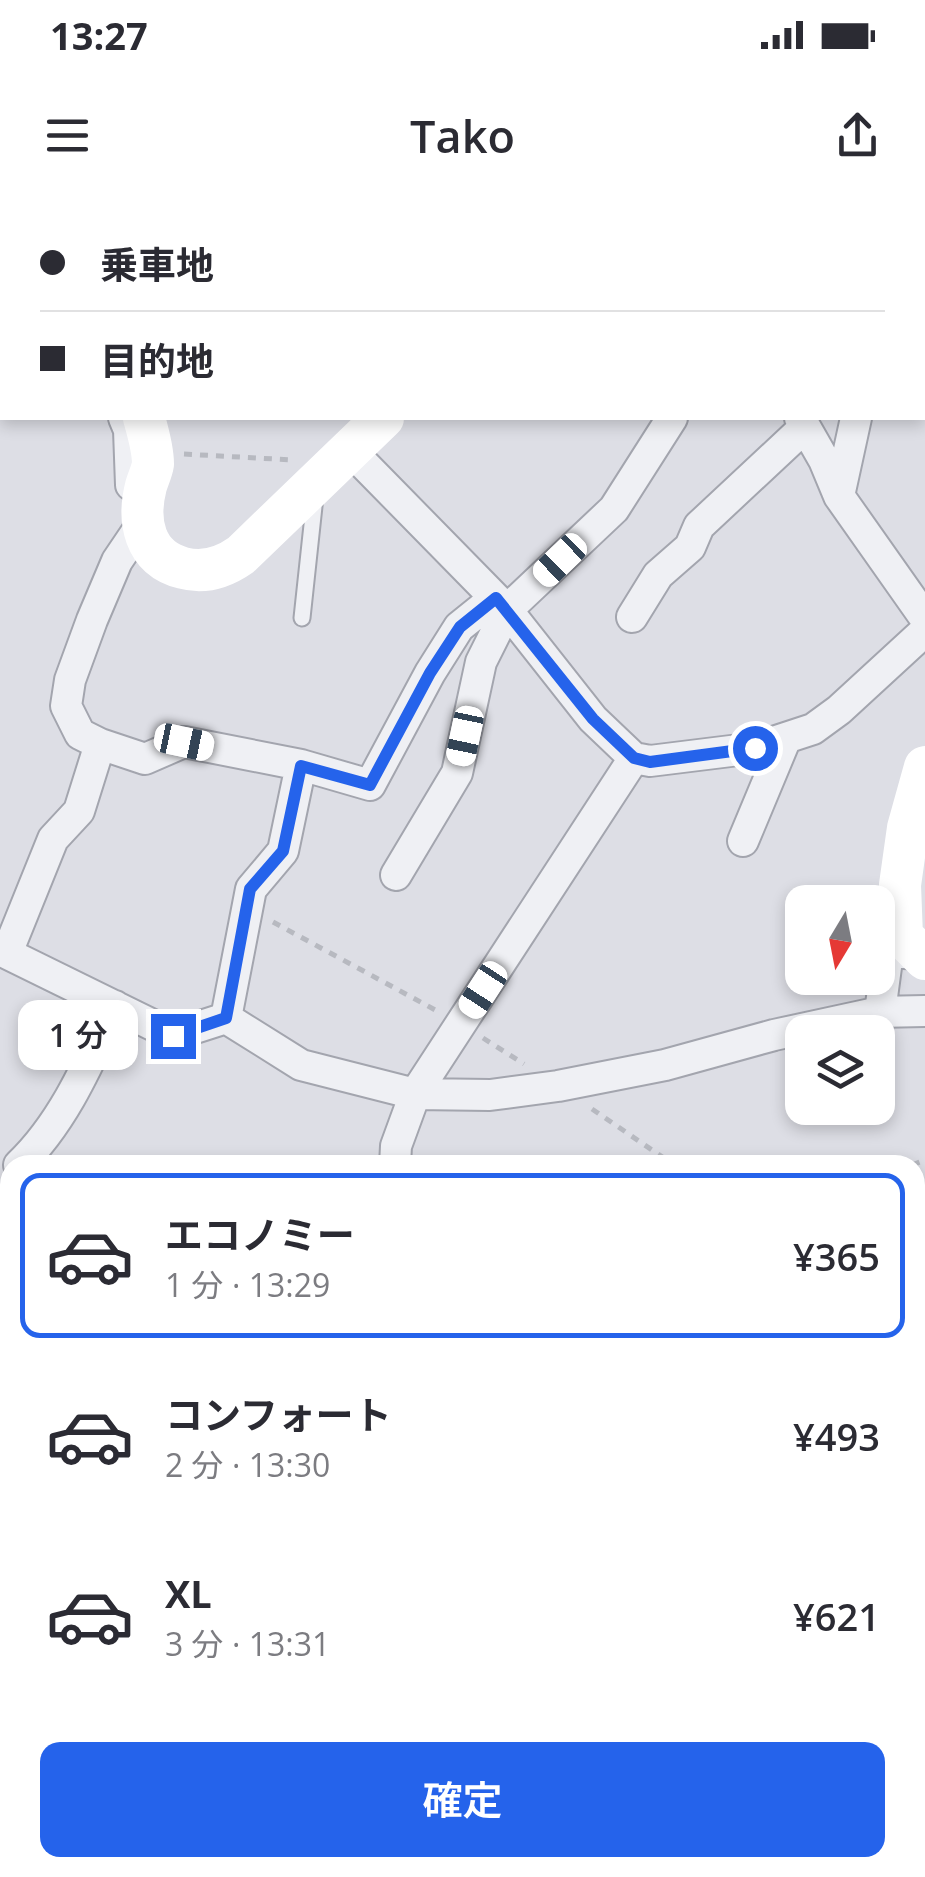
<!DOCTYPE html>
<html lang="ja">
<meta charset="utf-8">
<style>
:root{--surface:#fff;--page:#f2f2f3;--text:#2b2b33;--muted:#7c7c81;--line:#e1e1e2;--accent:#2563eb}
body{margin:0;font-family:"Open Sans","Noto Sans JP",sans-serif;background:var(--page);color:var(--text);height:100vh;display:flex;flex-direction:column;font-size:38px;white-space:nowrap}
*{box-sizing:border-box;margin:0}
p{font-size:32px;color:var(--muted)}
.icon{flex:none;width:55px;height:55px;fill:none;stroke:currentColor;stroke-width:2;stroke-linecap:round;stroke-linejoin:round}
.map{position:relative;flex:1;overflow:hidden}
.sheet{position:absolute;left:0px;top:955px;width:925px;height:722px;display:flex;flex-direction:column;background:var(--surface);border-radius:30px 30px 0 0;box-shadow:0 5px 15px #0003}
.sheet>*{flex:none}
.top-card{position:absolute;left:0px;top:0px;width:925px;height:220px;box-shadow:0 5px 15px #0003;display:grid;align-content:center;height:220px;padding:0 40px;background:var(--surface)}
.needle{width:65px;rotate:190deg}
.tools{position:absolute;left:785px;top:685px;display:grid;gap:20px}
.tools a{display:grid;place-items:center;width:110px;height:110px;border-radius:20px;background:var(--surface);box-shadow:0 5px 15px #0003;font-size:50px}
.end{position:absolute;width:45px;height:45px;margin:-22px;border:12px solid #2563eb;background:#fff;box-shadow:0 0 0 5px #fff}
.from{border-radius:50%}
.bubble{position:absolute;height:70px;border-radius:20px;background:var(--surface);box-shadow:0 5px 15px #0003;font-size:32px;font-weight:600;line-height:70px;text-align:center}
.car{position:absolute;width:30px;height:60px;margin:-30px -15px;border-radius:12px;box-shadow:0 0 8px 2px #0007;background:linear-gradient(#fff 24%,#345 0 40%,#fff 0 76%,#345 0 86%,#fff 0)}
.top-card b{display:flex;align-items:center;gap:35px;height:95px;font-size:38px}
.top-card b+b{border-top:2px solid var(--line)}
.top-card i{width:25px;height:25px;background:var(--text)}
ul{padding:18px 0 0;list-style:none}
li{display:flex;align-items:center;gap:30px;height:165px;margin:0 20px 15px;padding:0 20px;border:5px solid transparent;border-radius:20px}
li div{flex:1}
li b{display:block;font-size:38px}
li em{font-style:normal;font-weight:600}
li.current{border-color:var(--accent)}
li>.icon{width:90px;height:90px;stroke-width:1.5}
.button{display:flex;gap:20px;margin-top:auto;padding:20px 40px}
.button a{flex:1;height:115px;border-radius:20px;background:var(--accent);color:#fff;font-size:40px;font-weight:600;line-height:115px;text-align:center}
.status{display:flex;justify-content:space-between;align-items:center;height:70px;padding:0 50px;background:var(--surface);direction:ltr}
.status svg{height:28px;fill:currentColor}
header{display:flex;justify-content:space-between;align-items:center;height:130px;padding:0 40px;background:var(--surface);font-size:45px;font-weight:600}
.map>svg:first-child{display:block}
</style>
<div class="status"><b>13:27</b><svg viewBox="0 0 49 12"><path d="M0 12V9h3v3zM5 12V6h3v6zM10 12V3h3v9zM15 12V0h3v12zM26 1h20v11H26zM47 4h2v5h-2z"/></svg></div>
<header><svg class="icon" aria-label="menu" viewBox="0 0 24 24"><path d="M4 6h16M4 12h16M4 18h16"/></svg>Tako<svg class="icon" aria-label="share" viewBox="0 0 24 24"><path d="M12 15V3M7 8l5-5 5 5M5 13v7h14v-7"/></svg></header>
<div class="map">
<svg width="925" height="1677" viewBox="0 0 925 1677">
<rect width="100%" height="100%" fill="#dddee5"/>
<path fill="#c0cebf" d="M0,1177L10,1179V1668H776L780,1677H0Z"/>
<g fill="none" stroke-linecap="round" stroke-linejoin="round">
<defs>
<path id="lane" d="M302,418L315,297"/>
<path id="street" d="M35,2L37,0
M828,2L830,0
M0,47L2,44
M0,105L2,107
M0,143L2,139
M124,218L129,230L131,285L146,286
M800,218L824,260L839,296L925,418
M350,250L507,410L593,519L634,558L650,561L755,548L813,529L839,510L925,431
M839,296L856,218
M632,417L658,375L690,347L699,326L805,227
M100,544L145,559L184,542L301,565L370,585L430,473L459,427L495,398
M743,641L786,538
M396,675L457,573L481,462L507,410L614,309L672,218
M0,750L173,835L226,818L301,865L415,894L490,895L558,886L665,865L774,835L880,812L888,752L920,754
M7,753L53,639L79,611L100,544L80,534L66,506L70,480L92,420L117,361L142,324
M877,812L925,811
M226,818L251,689L283,651L301,565
M19,965C64,922 89,862 115,806
M395,965L396,946L415,894L634,558
M915,1287L925,1295"/>
</defs>
<use href="#lane" stroke="#a3a5ae" stroke-width="19"/>
<use href="#street" stroke="#a3a5ae" stroke-width="34"/>
<path stroke="#b7b9c0" stroke-width="5" stroke-dasharray="8 8" stroke-linecap="butt" d="M184,254L293,260
M273,722L439,812
M483,838L524,864
M592,909L674,965
M912,965L925,960"/>
<use href="#lane" stroke="#eff0f4" stroke-width="15"/>
<use href="#street" stroke="#eff0f4" stroke-width="30"/>
<path stroke="#fff" stroke-width="42" d="M210,2L211,0
M626,2L629,0
M144,218C148,232 153,249 153,264C152,271 148,279 146,286C137,321 144,358 183,368C205,374 224,367 241,355L383,218
M925,567L908,628L900,685L902,736L925,759"/>
</g>
<g fill="none" stroke-linecap="round" stroke-linejoin="round">
<path stroke="#2563eb" stroke-width="12" d="M173,836L226,818L250,689L283,651L301,566L370,585L430,473L460,427L496,398L593,519L634,558L650,562L755,548"/>
</g>
</svg>
<div class="tools">
<a><svg class="needle" viewBox="-14 -14 28 28"><path d="M0-13l5 13h-10z" fill="#e53935"/><path d="M0 13l5-13h-10z" fill="#7c7c81"/></svg></a>
<a><svg class="icon" aria-label="layers" viewBox="0 0 24 24"><path d="M12 4l9 5-9 5-9-5zM3 14l9 5 9-5"/></svg></a>
</div>
<i class="end from" style="left:755px;top:548px"></i>
<i class="end" style="left:173px;top:836px"></i>
<div class="bubble" style="left:18px;top:800px;width:120px">1 分</div>
<i class="car" style="left:560px;top:360px;rotate:226deg"></i>
<i class="car" style="left:465px;top:536px;rotate:192deg"></i>
<i class="car" style="left:184px;top:542px;rotate:102deg"></i>
<i class="car" style="left:483px;top:790px;rotate:213deg"></i>
<div class="top-card">
<b><i class="from"></i>乗車地</b>
<b><i></i>目的地</b>
</div>
<section class="sheet">
<ul>
<li class="current"><svg class="icon" aria-label="car" viewBox="0 0 24 24"><path d="M5 17H2v-5l4-1 3-4h7l3 4 3 1v5h-3M9 17h6M6 11h13"/><circle cx="7" cy="17" r="2"/><circle cx="17" cy="17" r="2"/></svg><div><b>エコノミー</b><p>1 分 · 13:29</p></div><em>¥365</em></li>
<li><svg class="icon" aria-label="car" viewBox="0 0 24 24"><path d="M5 17H2v-5l4-1 3-4h7l3 4 3 1v5h-3M9 17h6M6 11h13"/><circle cx="7" cy="17" r="2"/><circle cx="17" cy="17" r="2"/></svg><div><b>コンフォート</b><p>2 分 · 13:30</p></div><em>¥493</em></li>
<li><svg class="icon" aria-label="car" viewBox="0 0 24 24"><path d="M5 17H2v-5l4-1 3-4h7l3 4 3 1v5h-3M9 17h6M6 11h13"/><circle cx="7" cy="17" r="2"/><circle cx="17" cy="17" r="2"/></svg><div><b>XL</b><p>3 分 · 13:31</p></div><em>¥621</em></li>
</ul>
<div class="button"><a>確定</a></div>
</section>
</div>
